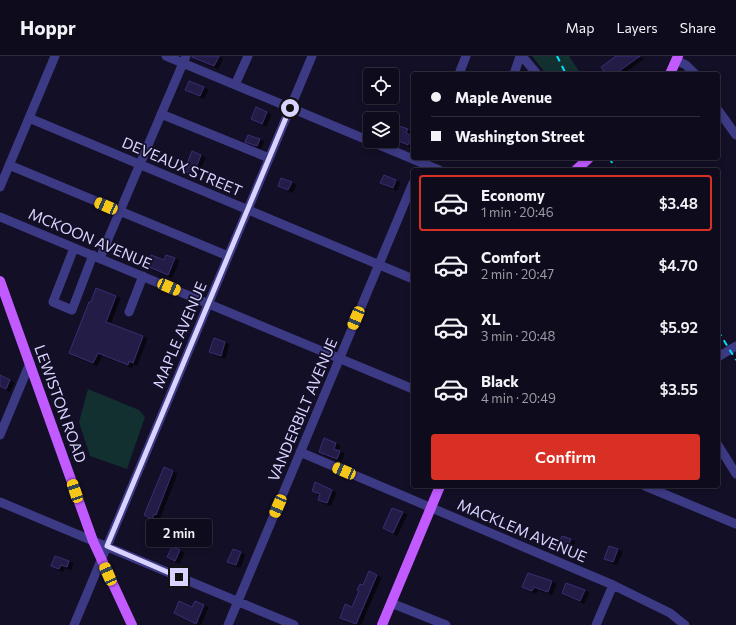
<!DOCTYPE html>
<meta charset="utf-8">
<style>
:root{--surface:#0e0b1c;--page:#1c1929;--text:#f1f3f6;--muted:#9b9ba3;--line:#2e2b3b;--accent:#d93025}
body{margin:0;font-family:Commissioner,sans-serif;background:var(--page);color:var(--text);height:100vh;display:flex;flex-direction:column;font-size:15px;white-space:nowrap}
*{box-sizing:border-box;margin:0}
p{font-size:13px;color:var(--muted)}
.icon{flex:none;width:22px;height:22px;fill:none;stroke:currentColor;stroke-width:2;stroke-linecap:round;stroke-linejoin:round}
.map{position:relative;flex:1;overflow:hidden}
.drawer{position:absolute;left:411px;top:112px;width:309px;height:320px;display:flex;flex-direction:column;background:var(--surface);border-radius:4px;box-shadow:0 2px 6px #0003,0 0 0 1px var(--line)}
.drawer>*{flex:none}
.top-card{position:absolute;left:411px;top:16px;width:309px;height:88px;border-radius:4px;box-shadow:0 2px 6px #0003,0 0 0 1px var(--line);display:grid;align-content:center;height:88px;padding:0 20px;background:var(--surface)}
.buttons{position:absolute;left:363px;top:12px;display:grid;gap:8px}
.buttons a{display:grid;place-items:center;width:36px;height:36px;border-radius:4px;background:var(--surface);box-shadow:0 2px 6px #0003,0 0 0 1px var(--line);font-size:20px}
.end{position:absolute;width:18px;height:18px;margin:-9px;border:5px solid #d9d4ff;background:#111;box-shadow:0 0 0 2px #111}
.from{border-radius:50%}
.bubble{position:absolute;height:28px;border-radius:4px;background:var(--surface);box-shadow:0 2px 6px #0003,0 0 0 1px var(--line);font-size:13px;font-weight:600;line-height:28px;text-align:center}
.car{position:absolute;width:12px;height:24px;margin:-12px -6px;border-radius:5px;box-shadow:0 0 3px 1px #0007;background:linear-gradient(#f5c518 24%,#345 0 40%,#f5c518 0 76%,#345 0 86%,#f5c518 0)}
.top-card b{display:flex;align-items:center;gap:14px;height:38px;font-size:15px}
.top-card b+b{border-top:1px solid var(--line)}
.top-card i{width:10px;height:10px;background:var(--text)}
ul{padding:7px 0 0;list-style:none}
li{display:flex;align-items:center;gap:12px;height:56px;margin:0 8px 6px;padding:0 12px;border:2px solid transparent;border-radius:4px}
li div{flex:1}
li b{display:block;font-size:15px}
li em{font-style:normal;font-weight:600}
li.current{border-color:var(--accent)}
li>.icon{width:36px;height:36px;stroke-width:1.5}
.cta{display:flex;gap:8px;margin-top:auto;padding:8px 20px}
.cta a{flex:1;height:46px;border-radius:4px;background:var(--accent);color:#fff;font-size:16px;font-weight:600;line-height:46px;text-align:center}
header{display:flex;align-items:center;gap:24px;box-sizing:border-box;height:56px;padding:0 20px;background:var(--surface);border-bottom:1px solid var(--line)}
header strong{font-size:19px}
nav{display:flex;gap:22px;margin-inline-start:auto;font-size:14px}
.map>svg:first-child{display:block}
</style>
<header>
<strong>Hoppr</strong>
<nav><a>Map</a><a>Layers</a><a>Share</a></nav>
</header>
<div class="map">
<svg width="736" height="569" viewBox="0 0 736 569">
<defs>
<filter id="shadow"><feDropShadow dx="4" dy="2.5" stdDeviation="0" flood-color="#0009"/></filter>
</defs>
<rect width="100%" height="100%" fill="#130f26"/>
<path fill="#12302f" d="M532,0H569L581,18H546Z
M88,333L139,354L145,361L127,413L90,400L79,366Z"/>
<path fill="#241b47" stroke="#3b2d73" filter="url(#shadow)" d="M192,0H219L214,10L192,1Z
M616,0H640L615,18H606L601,11Z
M189,25L204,31L200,40L185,34Z
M256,51L267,56L262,68L251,63Z
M399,70L408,73L406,77L412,80L408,89L394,83Z
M248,79L260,83L257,90L245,86Z
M192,95L201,99L193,119L184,115Z
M384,119L396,124L393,132L380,127Z
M281,122L292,126L288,134L278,130Z
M151,199L164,204L166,199L175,202L168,219L147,210Z
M96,232L116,240L106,266L143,280L133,307L129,305L128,309L98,297L93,307L69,297L89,246H91Z
M214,282L225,286L221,300L209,296Z
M0,319L10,324L6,333L0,330Z
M324,382L336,387L334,393L340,395L337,403L319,396Z
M164,411L173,415L156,459L154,458L152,463L144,459Z
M315,426L332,434L327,447L318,444L320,438L312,435Z
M392,452L403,456L393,477L383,472Z
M562,480L571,483L566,495L557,491Z
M609,490L618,493L613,506L604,503Z
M172,491L180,494L175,505L167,501Z
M233,493L241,496L236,509L227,506Z
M55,500L69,505L67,511L61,509L59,513L51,510Z
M369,515L377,519L356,568L340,562L345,548L352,551L359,535L357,534L360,528L363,529Z
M528,517L552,525L548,536L534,531L532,535L522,531Z
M566,527L585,534L580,545L562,537Z
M179,545L192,551L195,545L204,549L196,568L174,557Z"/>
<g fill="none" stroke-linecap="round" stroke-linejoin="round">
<path stroke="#3d3a85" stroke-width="9" d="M166,0L439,114
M522,0L537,18
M676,4L686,9L695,18
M459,18L466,0
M514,18L520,0
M235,29L248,0
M718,54L736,79
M161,58L269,102
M29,62L413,223
M9,109L228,200
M0,131L55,0
M0,161L413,333
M74,192L53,246L72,254L93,199
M100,202L186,0
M129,256L143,220
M718,301L736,290
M0,379L30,307
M718,389L736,418
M300,396L613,529L670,557L685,569
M645,430L736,468
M0,446L294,569
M391,547L446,569
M74,569L312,0
M228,569L413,127
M596,569L613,529"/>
<path stroke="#c25bff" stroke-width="10" d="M670,18L678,0
M576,114L589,102
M0,225L93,485L132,569
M382,569L440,430"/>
<path stroke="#00e5ff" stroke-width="2" stroke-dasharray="6 5" stroke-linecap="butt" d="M557,0L566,18
M609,102L617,114
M718,275L736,304"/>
</g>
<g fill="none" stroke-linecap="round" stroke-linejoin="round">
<path stroke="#d9d4ff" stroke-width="5" d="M179,521L107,490L290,52"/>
</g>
<g text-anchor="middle" stroke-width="3.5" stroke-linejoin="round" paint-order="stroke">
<g font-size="15" fill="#d9d4ff" stroke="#130f26">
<text transform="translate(182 111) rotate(23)" y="5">DEVEAUX STREET</text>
<text transform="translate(90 183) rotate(23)" y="5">MCKOON AVENUE</text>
<text transform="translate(180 279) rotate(-67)" y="5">MAPLE AVENUE</text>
<text transform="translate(60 348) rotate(70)" y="5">LEWISTON ROAD</text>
<text transform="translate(303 354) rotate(-67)" y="5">VANDERBILT AVENUE</text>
<text transform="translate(522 475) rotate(23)" y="5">MACKLEM AVENUE</text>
</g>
</g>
</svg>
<div class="buttons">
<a><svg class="icon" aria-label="locate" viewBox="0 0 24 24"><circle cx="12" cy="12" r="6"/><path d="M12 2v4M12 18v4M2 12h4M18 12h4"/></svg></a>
<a><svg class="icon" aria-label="layers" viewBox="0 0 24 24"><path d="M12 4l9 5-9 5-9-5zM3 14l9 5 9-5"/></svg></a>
</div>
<i class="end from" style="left:290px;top:52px"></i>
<i class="end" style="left:179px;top:521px"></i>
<div class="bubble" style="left:146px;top:463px;width:66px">2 min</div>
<i class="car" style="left:106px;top:150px;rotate:293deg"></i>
<i class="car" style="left:169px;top:231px;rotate:113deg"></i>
<i class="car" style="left:356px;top:262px;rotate:203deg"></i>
<i class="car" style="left:344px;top:415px;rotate:293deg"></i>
<i class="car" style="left:75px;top:435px;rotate:341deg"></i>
<i class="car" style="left:278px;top:450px;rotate:203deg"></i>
<i class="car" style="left:108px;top:518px;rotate:336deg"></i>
<div class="top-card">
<b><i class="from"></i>Maple Avenue</b>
<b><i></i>Washington Street</b>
</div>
<section class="drawer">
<ul>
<li class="current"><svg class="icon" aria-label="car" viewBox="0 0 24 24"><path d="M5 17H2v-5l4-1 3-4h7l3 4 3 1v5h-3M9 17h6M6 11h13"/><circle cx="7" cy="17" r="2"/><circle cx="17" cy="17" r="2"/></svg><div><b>Economy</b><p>1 min · 20:46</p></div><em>$3.48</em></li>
<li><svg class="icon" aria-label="car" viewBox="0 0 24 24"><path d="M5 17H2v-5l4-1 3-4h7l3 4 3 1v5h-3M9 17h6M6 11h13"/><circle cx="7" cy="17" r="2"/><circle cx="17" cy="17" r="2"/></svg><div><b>Comfort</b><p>2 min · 20:47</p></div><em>$4.70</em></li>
<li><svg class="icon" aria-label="car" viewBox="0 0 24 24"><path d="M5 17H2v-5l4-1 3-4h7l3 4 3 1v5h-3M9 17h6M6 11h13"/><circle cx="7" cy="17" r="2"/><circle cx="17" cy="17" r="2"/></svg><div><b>XL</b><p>3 min · 20:48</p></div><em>$5.92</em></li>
<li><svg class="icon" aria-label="car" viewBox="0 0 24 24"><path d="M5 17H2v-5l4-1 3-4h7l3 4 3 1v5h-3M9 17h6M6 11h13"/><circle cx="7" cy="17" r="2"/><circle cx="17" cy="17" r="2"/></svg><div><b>Black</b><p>4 min · 20:49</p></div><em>$3.55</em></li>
</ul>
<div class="cta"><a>Confirm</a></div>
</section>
</div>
